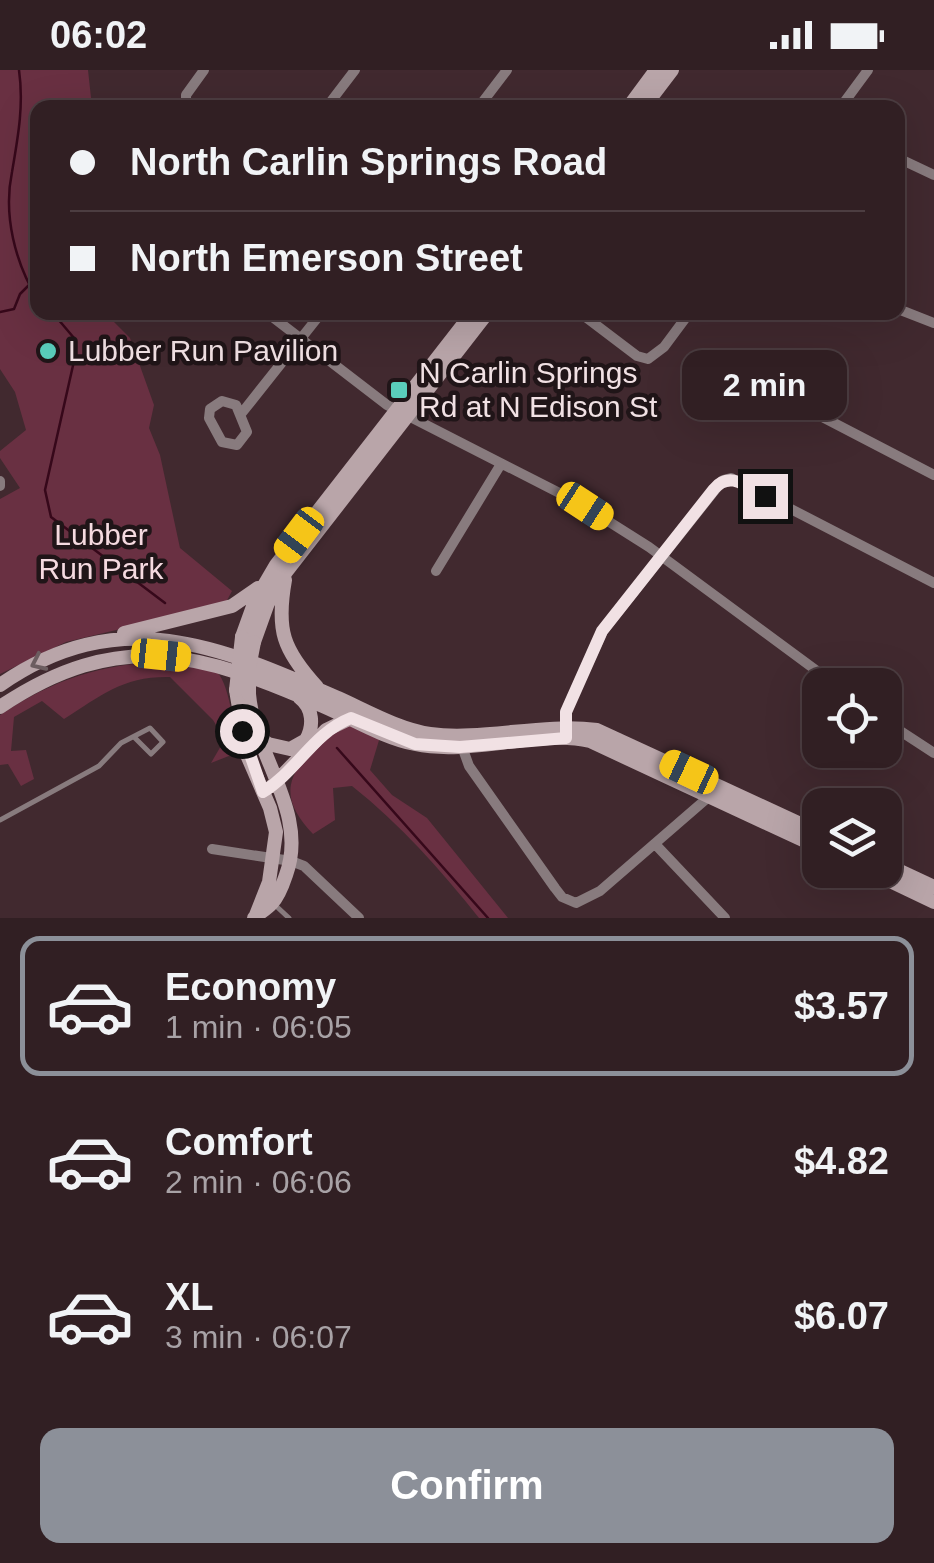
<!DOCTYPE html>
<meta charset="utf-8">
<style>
:root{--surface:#311f23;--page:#3d2c30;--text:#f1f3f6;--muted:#a8a2a6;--line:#4c3d41;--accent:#8c9099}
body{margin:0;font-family:Arial,sans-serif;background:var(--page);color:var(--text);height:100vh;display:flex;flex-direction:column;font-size:38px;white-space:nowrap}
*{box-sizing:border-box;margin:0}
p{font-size:32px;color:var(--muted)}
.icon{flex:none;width:55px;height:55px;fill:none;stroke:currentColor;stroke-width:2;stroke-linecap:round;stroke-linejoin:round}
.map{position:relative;height:848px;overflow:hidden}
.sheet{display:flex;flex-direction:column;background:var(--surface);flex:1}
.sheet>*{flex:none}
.top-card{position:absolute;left:30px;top:30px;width:875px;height:220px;border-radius:20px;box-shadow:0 10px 40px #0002,0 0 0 2px var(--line);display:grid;align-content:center;height:220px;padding:0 40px;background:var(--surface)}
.tools{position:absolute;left:802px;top:598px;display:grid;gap:20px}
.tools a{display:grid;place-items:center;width:100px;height:100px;border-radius:20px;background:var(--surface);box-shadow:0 10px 40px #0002,0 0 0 2px var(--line);font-size:50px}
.end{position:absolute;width:45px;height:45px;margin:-22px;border:12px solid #f1e1e4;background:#111;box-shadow:0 0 0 5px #111}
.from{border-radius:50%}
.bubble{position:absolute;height:70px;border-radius:20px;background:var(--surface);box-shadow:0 10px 40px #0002,0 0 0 2px var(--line);font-size:32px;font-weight:600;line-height:70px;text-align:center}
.car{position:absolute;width:30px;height:60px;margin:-30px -15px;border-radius:12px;box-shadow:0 0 8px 2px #0007;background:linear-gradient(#f5c518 24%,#345 0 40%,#f5c518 0 76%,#345 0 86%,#f5c518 0)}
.top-card b{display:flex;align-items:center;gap:35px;height:95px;font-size:38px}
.top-card b+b{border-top:2px solid var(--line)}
.top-card i{width:25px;height:25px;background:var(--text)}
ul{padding:18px 0 0;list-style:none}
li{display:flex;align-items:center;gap:30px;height:140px;margin:0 20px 15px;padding:0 20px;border:5px solid transparent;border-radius:20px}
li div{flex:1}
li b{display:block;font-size:38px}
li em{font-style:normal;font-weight:600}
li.active{border-color:var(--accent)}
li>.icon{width:90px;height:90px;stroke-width:1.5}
.cta{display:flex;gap:20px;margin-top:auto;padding:20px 40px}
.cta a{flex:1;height:115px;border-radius:20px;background:var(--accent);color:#fff;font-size:40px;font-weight:600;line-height:115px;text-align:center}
.status{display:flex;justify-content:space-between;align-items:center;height:70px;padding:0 50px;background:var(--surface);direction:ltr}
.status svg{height:28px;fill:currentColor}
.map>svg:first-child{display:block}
</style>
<div class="status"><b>06:02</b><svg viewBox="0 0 49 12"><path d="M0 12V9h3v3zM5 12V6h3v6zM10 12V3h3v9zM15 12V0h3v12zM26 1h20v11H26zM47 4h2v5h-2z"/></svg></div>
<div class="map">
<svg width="934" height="848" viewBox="0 0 934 848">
<rect width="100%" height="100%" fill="#41292f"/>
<path fill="#693042" d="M0,0H88L92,37L38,38V242L110,243L111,249L130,268L154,335L149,358L160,385L180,478L232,521L225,534L66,572L0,604V429L20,418L0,388V381L26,360L15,322L0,299Z
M166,592C180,595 201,594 214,600C230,608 234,664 239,682L211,693L225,669L213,650L170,607C123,606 102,625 64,649L42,631L14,647L11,681L26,680L34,709L21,716L8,694L0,695V645C53,610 102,593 166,592Z
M351,655L380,667L370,700L392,725L427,748L508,848H479C440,799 401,755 352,716L333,718L335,750L313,764C288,737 281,716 306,687C323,667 326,662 351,655Z"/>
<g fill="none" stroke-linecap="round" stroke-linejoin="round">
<path stroke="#36081a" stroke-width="2.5" d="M19,0C24,35 18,67 12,102C3,145 15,193 38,230
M0,242L14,239L20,224L29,215
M52,242L74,268V291L45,420L51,447L165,533
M337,678L488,848"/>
<path stroke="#887b7e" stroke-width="5" d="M0,750L99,696L121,673L150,658L163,672L151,684L134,667
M275,835L289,848"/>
<path stroke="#887b7e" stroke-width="10" d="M186,38V25L204,0
M326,38L355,0
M478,38L507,0
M840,38L868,0
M898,88L934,105
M898,239L934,253
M266,242L387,335L581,434L649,477L836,615
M579,242L637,286L648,289L664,277L690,242
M782,326L934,405
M222,331L236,335L247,362L237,375L222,372L209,348L210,339Z
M241,344L322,242
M0,411V416
M436,501L501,394
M885,651L934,683
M567,662L566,642L603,561L723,410L731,408L934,513
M460,671L469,696L555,818L562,827L576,833L600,821L712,724
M655,774L725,848
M212,779L291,791L304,796L359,848"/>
<path stroke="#b9a5a9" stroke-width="14" d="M628,38L656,0
M643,38L672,0
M285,510C276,560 283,580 317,617
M124,563L232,536L258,518
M242,567L255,531L276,495L473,242
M254,572L268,533L286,502L488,242
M0,615C119,532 219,576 338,628C367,641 398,659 430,664C482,671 541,653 597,660L820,763
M236,620L247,685L270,738L276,762L269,812L256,845
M249,624C254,686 309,742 286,805C283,814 279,826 272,833C267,839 259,843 254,848
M0,637C119,557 202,583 323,636C353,649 384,668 415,674C471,686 539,659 590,671L820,778
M257,666L268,674L290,679L306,670C314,656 313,638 300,628
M272,716L326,660L351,648
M885,794L934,817
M867,800L934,832"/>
<path stroke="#b9a5a9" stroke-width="14" d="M236,620L242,567
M249,624V598L254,572"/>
</g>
<defs><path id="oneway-chevron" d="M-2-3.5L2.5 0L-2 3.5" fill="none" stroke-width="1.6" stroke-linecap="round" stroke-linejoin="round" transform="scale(2.5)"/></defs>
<use stroke="#6c5d60" href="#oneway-chevron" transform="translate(38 593) rotate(155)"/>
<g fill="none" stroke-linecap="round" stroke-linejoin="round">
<path stroke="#f1e1e4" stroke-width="12" d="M242,661L263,722C297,701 313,663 351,648L415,674L460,677L566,668V642L602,561L714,419C730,400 747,417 765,426"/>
</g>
<g fill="#5acebc" stroke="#201518" stroke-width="4">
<circle cx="48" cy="281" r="10"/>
<rect x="389" y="310" width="20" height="20" rx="5"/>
</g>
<g text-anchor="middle" stroke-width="9" stroke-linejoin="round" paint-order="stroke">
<g font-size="30" fill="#f1e1e4" stroke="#201518" text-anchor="start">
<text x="68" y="291">Lubber Run Pavilion</text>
<text x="419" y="313">N Carlin Springs<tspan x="419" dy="34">Rd at N Edison St</tspan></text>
</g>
<g font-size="30" fill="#f5dae0" stroke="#201518">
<text x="101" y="475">Lubber<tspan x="101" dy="34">Run Park</tspan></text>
</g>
</g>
</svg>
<div class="tools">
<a><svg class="icon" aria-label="locate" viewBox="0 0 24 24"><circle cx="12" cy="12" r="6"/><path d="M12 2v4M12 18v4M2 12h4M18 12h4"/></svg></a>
<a><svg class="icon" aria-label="layers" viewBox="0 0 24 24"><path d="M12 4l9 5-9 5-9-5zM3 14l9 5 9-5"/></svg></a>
</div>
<i class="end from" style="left:242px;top:661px"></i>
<i class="end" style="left:765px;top:426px"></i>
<div class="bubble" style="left:682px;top:280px;width:165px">2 min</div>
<i class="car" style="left:585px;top:436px;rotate:123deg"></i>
<i class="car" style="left:299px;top:465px;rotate:217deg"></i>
<i class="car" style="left:161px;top:585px;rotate:96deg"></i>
<i class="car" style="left:689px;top:702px;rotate:295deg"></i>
<div class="top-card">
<b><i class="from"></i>North Carlin Springs Road</b>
<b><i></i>North Emerson Street</b>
</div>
</div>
<section class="sheet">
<ul>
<li class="active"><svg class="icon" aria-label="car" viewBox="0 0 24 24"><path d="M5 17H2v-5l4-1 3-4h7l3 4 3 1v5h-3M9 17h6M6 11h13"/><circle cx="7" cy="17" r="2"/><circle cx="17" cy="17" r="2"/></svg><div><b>Economy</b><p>1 min · 06:05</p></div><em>$3.57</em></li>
<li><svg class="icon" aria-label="car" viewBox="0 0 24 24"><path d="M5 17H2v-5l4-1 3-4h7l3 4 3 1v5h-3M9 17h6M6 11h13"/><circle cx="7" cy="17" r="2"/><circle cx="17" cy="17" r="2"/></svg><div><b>Comfort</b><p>2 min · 06:06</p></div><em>$4.82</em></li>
<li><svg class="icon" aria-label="car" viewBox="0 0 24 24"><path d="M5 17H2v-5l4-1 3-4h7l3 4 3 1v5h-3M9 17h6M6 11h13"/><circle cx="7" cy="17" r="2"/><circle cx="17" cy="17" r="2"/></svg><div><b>XL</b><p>3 min · 06:07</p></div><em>$6.07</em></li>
</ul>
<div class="cta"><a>Confirm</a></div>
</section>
